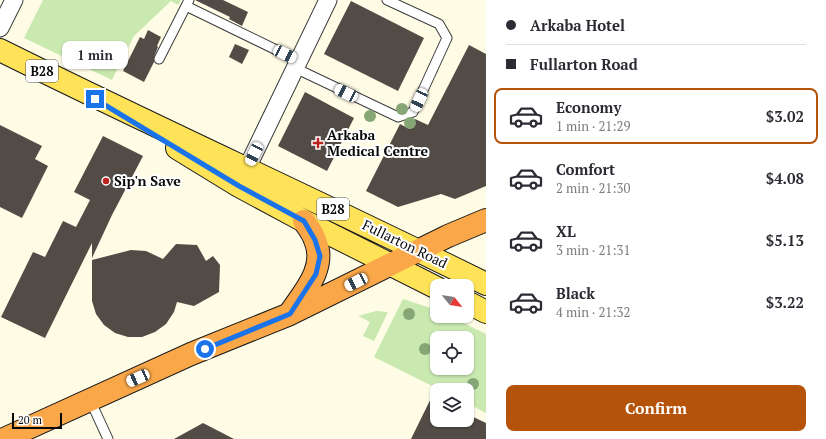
<!DOCTYPE html>
<meta charset="utf-8">
<style>
:root{--surface:#fff;--page:#f7f7f7;--text:#2b2b33;--muted:#7c7c81;--line:#e1e1e2;--accent:#b45309}
body{margin:0;font-family:"PT Serif",serif;background:var(--page);color:var(--text);height:100vh;display:flex;flex-direction:column;font-size:15px;white-space:nowrap}
*{box-sizing:border-box;margin:0}
p{font-size:13px;color:var(--muted)}
.icon{flex:none;width:22px;height:22px;fill:none;stroke:currentColor;stroke-width:2;stroke-linecap:round;stroke-linejoin:round}
.map{position:relative;flex:1;overflow:hidden}
.details{display:flex;flex-direction:column;background:var(--surface);width:340px}
.details>*{flex:none}
.hud{display:grid;align-content:center;height:88px;padding:0 20px;background:var(--surface)}
.needle{width:26px;rotate:120deg}
.fabs{position:absolute;left:430px;top:279px;display:grid;gap:8px}
.fabs a{display:grid;place-items:center;width:44px;height:44px;border-radius:8px;background:var(--surface);box-shadow:0 1px 3px #0004;font-size:20px}
.scale{position:absolute;left:12px;bottom:10px;width:50px;box-sizing:border-box;padding-left:4px;border:2px solid #090909;border-top:0;font-size:11px;line-height:14px;white-space:nowrap;color:#090909;-webkit-text-stroke:3px #fff;paint-order:stroke}
.end{position:absolute;width:18px;height:18px;margin:-9px;border:5px solid #1a73e8;background:#fff;box-shadow:0 0 0 2px #fff}
.from{border-radius:50%}
.bubble{position:absolute;height:28px;border-radius:8px;background:var(--surface);box-shadow:0 1px 3px #0004;font-size:13px;font-weight:800;line-height:28px;text-align:center}
.car{position:absolute;width:12px;height:24px;margin:-12px -6px;border-radius:5px;box-shadow:0 0 3px 1px #0007;background:linear-gradient(#fff 24%,#345 0 40%,#fff 0 76%,#345 0 86%,#fff 0)}
.hud b{display:flex;align-items:center;gap:14px;height:38px;font-size:15px}
.hud b+b{border-top:1px solid var(--line)}
.hud i{width:10px;height:10px;background:var(--text)}
ul{padding:0;list-style:none}
li{display:flex;align-items:center;gap:12px;height:56px;margin:0 8px 6px;padding:0 12px;border:2px solid transparent;border-radius:8px}
li div{flex:1}
li b{display:block;font-size:15px}
li em{font-style:normal;font-weight:800}
li.selected{border-color:var(--accent)}
li>.icon{width:36px;height:36px;stroke-width:1.5}
.button{display:flex;gap:8px;margin-top:auto;padding:8px 20px}
.button a{flex:1;height:46px;border-radius:8px;background:var(--accent);color:#fff;font-size:16px;font-weight:800;line-height:46px;text-align:center}
main{display:flex;flex:1;min-height:0}
.map>svg:first-child{display:block}
</style>
<main>
<div class="map">
<svg width="486" height="439" viewBox="0 0 486 439">
<rect width="100%" height="100%" fill="#fffce6"/>
<path fill="#c9e9b0" fill-rule="evenodd" d="M43,0H181L178,5L171,1L134,36L112,80L24,38Z
M403,299L437,310V316H449L486,334V413L467,403V390H440L374,357ZM437,338H467V368H437Z
M376,311L388,312L374,341L363,336L370,322L358,316Z"/>
<path fill="#524b46" d="M195,0H223L248,12L242,26L229,19L230,17Z
M351,1L424,38L398,91L324,54Z
M148,30L161,37L157,46L158,47L154,57V62L144,82L123,71L140,37L144,39Z
M235,44L249,50L242,64L229,57Z
M469,45L486,54V186L455,199L441,194L398,207L366,191L400,124L410,129L415,119L428,125Z
M305,92L354,118L327,171L278,146Z
M0,125L42,146L35,159L48,166L22,218L0,207Z
M103,136L143,156L112,215L92,258V243L45,338L1,317L33,252L45,257L63,221L76,227L90,200L74,192Z
M176,244L197,245L206,261L213,256L220,265L219,292L194,306L177,302L174,312L166,324L155,332L142,337H128L115,333L104,325L96,314L92,301V260L131,250L146,251L163,259Z
M437,386V420H467V414L486,423V439H411Z
M203,423L234,439H174Z"/>
<g fill="none" stroke-linecap="round" stroke-linejoin="round">
<defs>
<path id="lane" d="M189,0L186,6L299,61
M159,59L186,6
M295,68L398,117L413,112L447,38L439,24L387,0
M90,400L108,439"/>
<path id="street" d="M0,28L14,0
M247,168L328,0"/>
<path id="primary" d="M0,50C161,130 325,204 486,284
M177,148L239,186L304,221L437,288
M467,302L486,312"/>
<path id="highway" d="M290,313C305,291 327,267 315,240C313,233 308,227 304,221
M4,439L191,354L290,314L448,236L486,220"/>
</defs>
<use href="#lane" stroke="#3c3c3c" stroke-width="11"/>
<use href="#street" stroke="#3c3c3c" stroke-width="19"/>
<use href="#primary" stroke="#1a1a1a" stroke-width="24"/>
<use href="#highway" stroke="#1a1a1a" stroke-width="24"/>
<use href="#lane" stroke="#fff" stroke-width="9"/>
<use href="#street" stroke="#fff" stroke-width="17"/>
<use href="#primary" stroke="#fee257" stroke-width="22"/>
<use href="#highway" stroke="#faa749" stroke-width="22"/>
</g>
<g fill="#86a775">
<circle cx="402" cy="109" r="6"/>
<circle cx="370" cy="116" r="6"/>
<circle cx="410" cy="123" r="6"/>
<circle cx="409" cy="314" r="6"/>
<circle cx="425" cy="349" r="6"/>
<circle cx="473" cy="384" r="6"/>
</g>
<g fill="none" stroke-linecap="round" stroke-linejoin="round">
<path stroke="#1a73e8" stroke-width="5" d="M95,99L239,186L304,221L315,240L320,256L316,274L290,314L205,349"/>
</g>
<g fill="#bc231f" stroke="#fff" stroke-width="1.5">
<path d="M316 137h4v4h4v4h-4v4h-4v-4h-4v-4h4z"/>
<circle cx="106" cy="181" r="4"/>
</g>
<g text-anchor="middle" stroke-width="4" stroke-linejoin="round" paint-order="stroke">
<g fill="#fff" stroke="#535353" stroke-width="1">
<rect x="26" y="60" width="32" height="22" rx="3"/>
<rect x="317" y="198" width="32" height="22" rx="3"/>
</g>
<g font-size="13" font-weight="bold" fill="#090909">
<text x="42" y="76">B28</text>
<text x="333" y="214">B28</text>
</g>
<g font-size="14" font-weight="bold" fill="#090909" stroke="#fff" text-anchor="start">
<text x="327" y="140">Arkaba<tspan x="327" dy="16">Medical Centre</tspan></text>
<text x="114" y="186">Sip'n Save</text>
</g>
<g font-size="14" fill="#090909" stroke="#fff">
<text transform="translate(405 244) rotate(26)" y="5">Fullarton Road</text>
</g>
</g>
</svg>
<div class="fabs">
<a><svg class="needle" viewBox="-14 -14 28 28"><path d="M0-13l5 13h-10z" fill="#e53935"/><path d="M0 13l5-13h-10z" fill="#7c7c81"/></svg></a>
<a><svg class="icon" aria-label="locate" viewBox="0 0 24 24"><circle cx="12" cy="12" r="6"/><path d="M12 2v4M12 18v4M2 12h4M18 12h4"/></svg></a>
<a><svg class="icon" aria-label="layers" viewBox="0 0 24 24"><path d="M12 4l9 5-9 5-9-5zM3 14l9 5 9-5"/></svg></a>
</div>
<div class="scale">20 m</div>
<i class="end from" style="left:205px;top:349px"></i>
<i class="end" style="left:95px;top:99px"></i>
<div class="bubble" style="left:62px;top:41px;width:66px">1 min</div>
<i class="car" style="left:285px;top:54px;rotate:116deg"></i>
<i class="car" style="left:346px;top:93px;rotate:296deg"></i>
<i class="car" style="left:419px;top:100px;rotate:205deg"></i>
<i class="car" style="left:254px;top:154px;rotate:206deg"></i>
<i class="car" style="left:356px;top:282px;rotate:244deg"></i>
<i class="car" style="left:138px;top:378px;rotate:246deg"></i>
</div>
<section class="details">
<div class="hud">
<b><i class="from"></i>Arkaba Hotel</b>
<b><i></i>Fullarton Road</b>
</div>
<ul>
<li class="selected"><svg class="icon" aria-label="car" viewBox="0 0 24 24"><path d="M5 17H2v-5l4-1 3-4h7l3 4 3 1v5h-3M9 17h6M6 11h13"/><circle cx="7" cy="17" r="2"/><circle cx="17" cy="17" r="2"/></svg><div><b>Economy</b><p>1 min · 21:29</p></div><em>$3.02</em></li>
<li><svg class="icon" aria-label="car" viewBox="0 0 24 24"><path d="M5 17H2v-5l4-1 3-4h7l3 4 3 1v5h-3M9 17h6M6 11h13"/><circle cx="7" cy="17" r="2"/><circle cx="17" cy="17" r="2"/></svg><div><b>Comfort</b><p>2 min · 21:30</p></div><em>$4.08</em></li>
<li><svg class="icon" aria-label="car" viewBox="0 0 24 24"><path d="M5 17H2v-5l4-1 3-4h7l3 4 3 1v5h-3M9 17h6M6 11h13"/><circle cx="7" cy="17" r="2"/><circle cx="17" cy="17" r="2"/></svg><div><b>XL</b><p>3 min · 21:31</p></div><em>$5.13</em></li>
<li><svg class="icon" aria-label="car" viewBox="0 0 24 24"><path d="M5 17H2v-5l4-1 3-4h7l3 4 3 1v5h-3M9 17h6M6 11h13"/><circle cx="7" cy="17" r="2"/><circle cx="17" cy="17" r="2"/></svg><div><b>Black</b><p>4 min · 21:32</p></div><em>$3.22</em></li>
</ul>
<div class="button"><a>Confirm</a></div>
</section>
</main>
